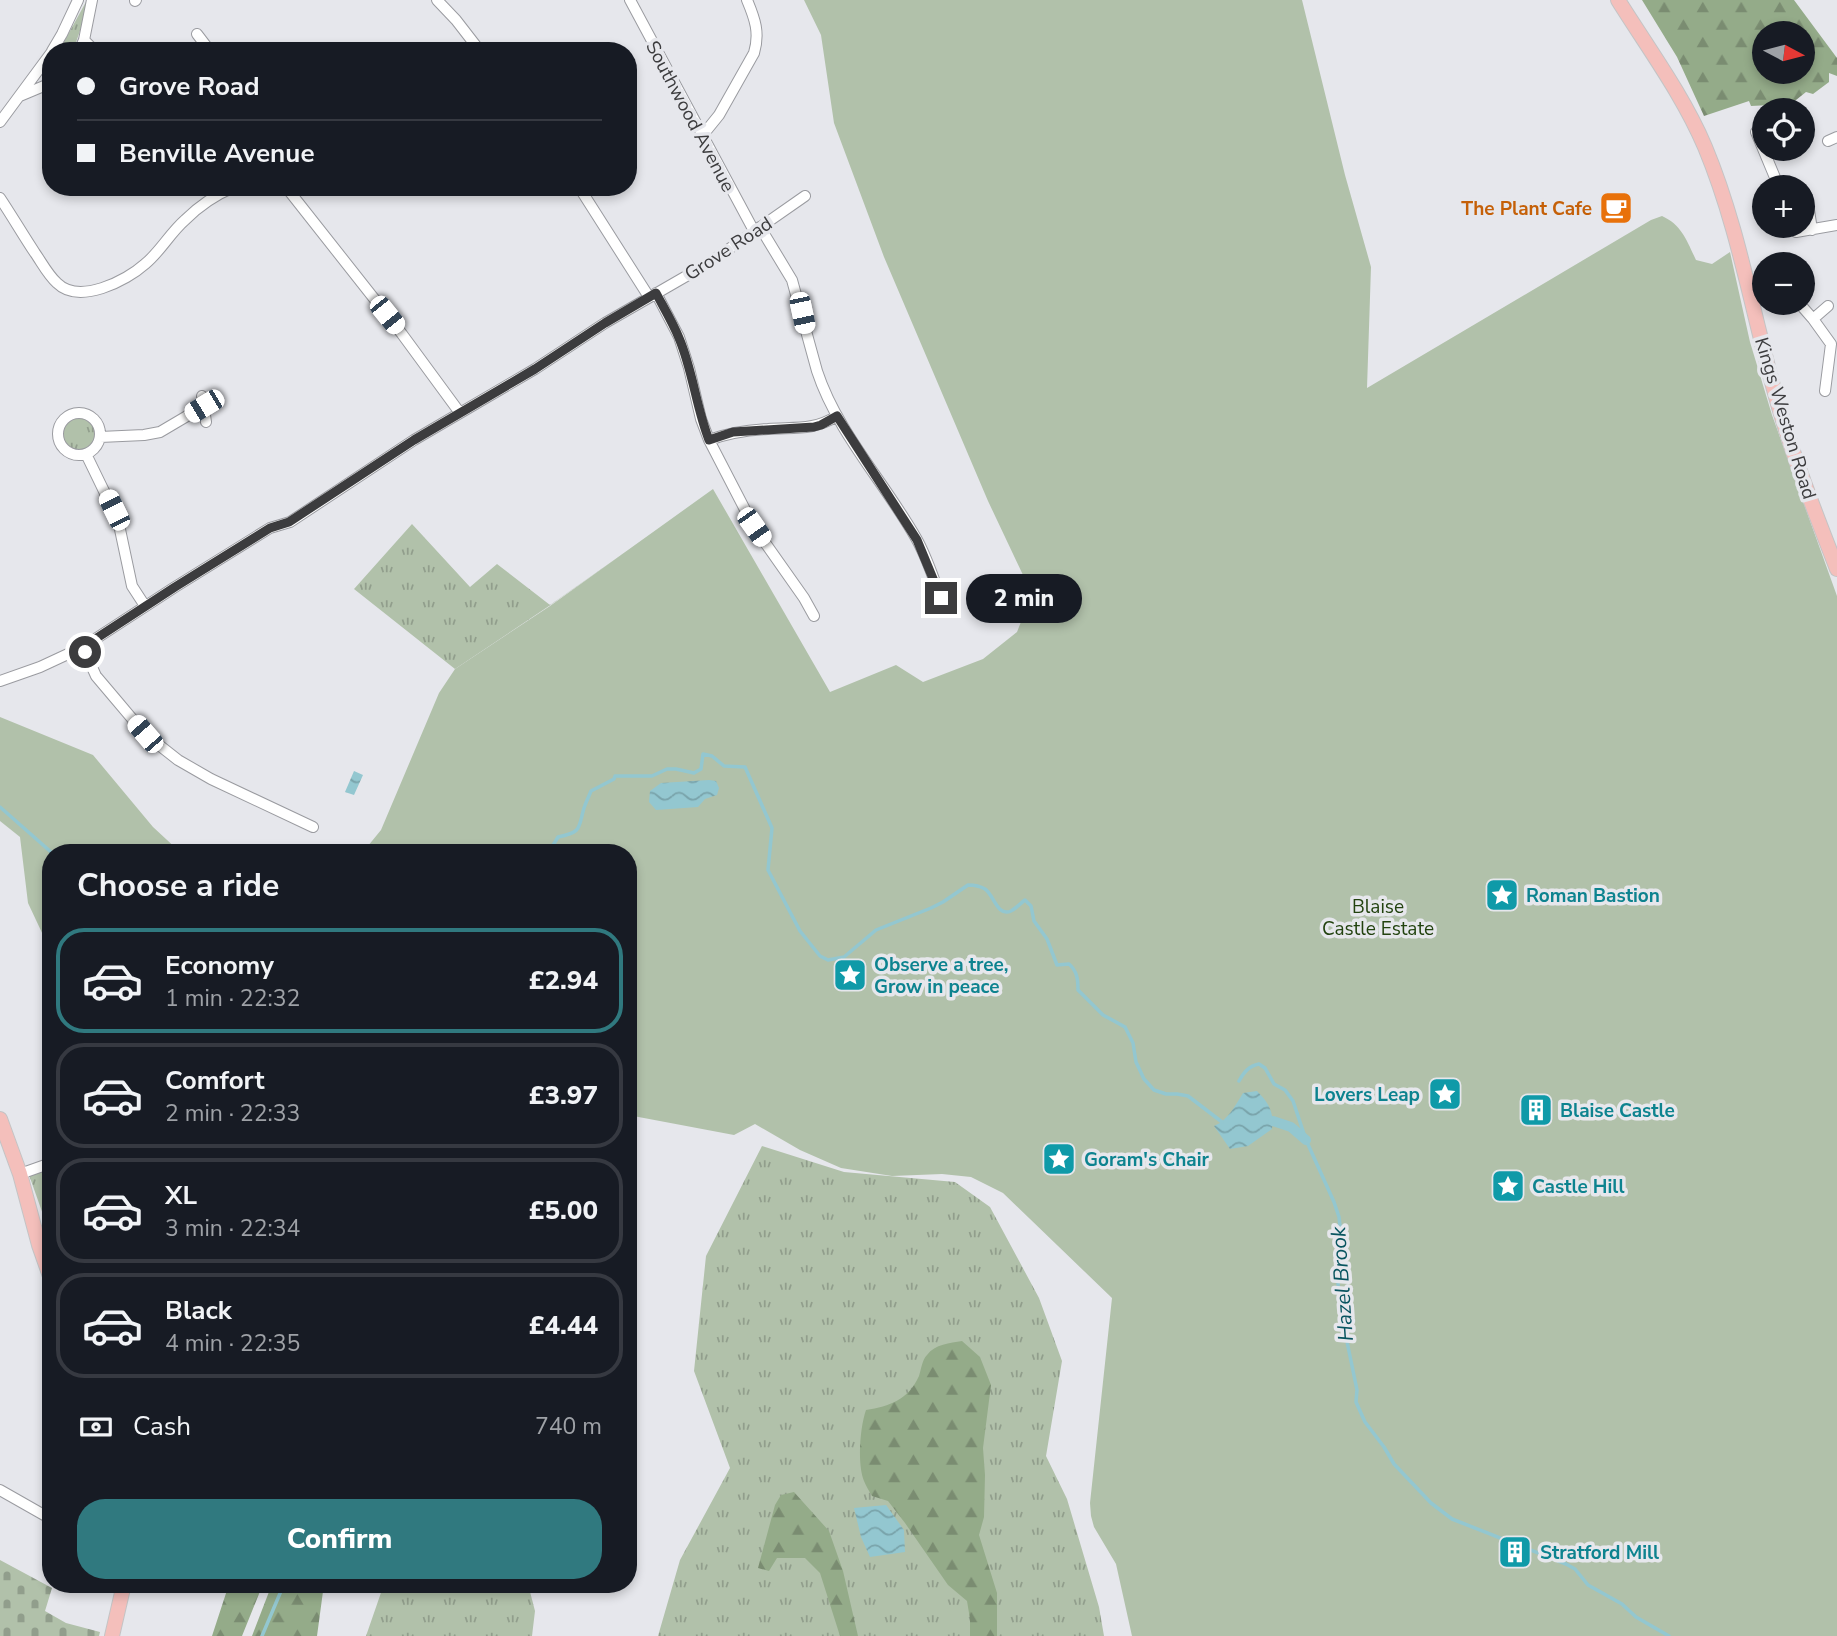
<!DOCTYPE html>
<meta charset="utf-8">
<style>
:root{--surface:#171b24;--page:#242831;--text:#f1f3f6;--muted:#9ea1a6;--line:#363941;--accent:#30797f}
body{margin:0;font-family:"Nunito Sans",sans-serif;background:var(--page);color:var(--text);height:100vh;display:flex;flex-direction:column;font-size:26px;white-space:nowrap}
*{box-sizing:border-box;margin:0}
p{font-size:23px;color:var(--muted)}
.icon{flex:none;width:38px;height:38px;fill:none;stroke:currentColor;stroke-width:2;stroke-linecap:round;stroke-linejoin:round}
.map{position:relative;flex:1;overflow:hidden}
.panel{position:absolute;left:42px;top:844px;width:595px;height:749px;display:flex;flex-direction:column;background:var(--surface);border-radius:28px;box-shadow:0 4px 10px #0003}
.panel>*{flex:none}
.guide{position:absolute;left:42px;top:42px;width:595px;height:154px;border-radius:28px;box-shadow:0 4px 10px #0003;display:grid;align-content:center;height:154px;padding:0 35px;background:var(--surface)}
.needle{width:46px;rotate:97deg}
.buttons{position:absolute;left:1752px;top:21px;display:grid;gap:14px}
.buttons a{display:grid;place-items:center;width:63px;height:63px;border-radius:50%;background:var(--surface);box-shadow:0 4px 10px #0003;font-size:35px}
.end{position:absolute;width:32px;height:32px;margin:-16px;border:9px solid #3c3c3e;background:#fff;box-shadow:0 0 0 4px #fff}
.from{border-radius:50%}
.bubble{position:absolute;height:49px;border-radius:24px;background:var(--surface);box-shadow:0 4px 10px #0003;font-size:23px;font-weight:800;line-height:49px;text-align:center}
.car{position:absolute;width:21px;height:42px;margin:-21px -10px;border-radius:9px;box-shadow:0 0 5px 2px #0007;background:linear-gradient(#fff 24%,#345 0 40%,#fff 0 76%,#345 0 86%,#fff 0)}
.guide b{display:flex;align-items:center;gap:24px;height:66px;font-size:26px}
.guide b+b{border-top:2px solid var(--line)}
.guide i{width:18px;height:18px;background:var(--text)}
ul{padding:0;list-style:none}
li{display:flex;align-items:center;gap:21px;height:105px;margin:0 14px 10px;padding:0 21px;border:4px solid var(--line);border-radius:28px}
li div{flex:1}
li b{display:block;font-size:26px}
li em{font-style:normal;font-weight:800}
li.active{border-color:var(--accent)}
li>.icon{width:63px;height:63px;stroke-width:1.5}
h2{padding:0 35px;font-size:32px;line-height:84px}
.pay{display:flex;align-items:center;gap:18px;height:77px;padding:0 35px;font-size:26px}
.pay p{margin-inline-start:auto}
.cta{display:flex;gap:14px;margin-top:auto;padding:14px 35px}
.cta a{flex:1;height:80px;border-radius:28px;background:var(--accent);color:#fff;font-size:28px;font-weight:800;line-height:80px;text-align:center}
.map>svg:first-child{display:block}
</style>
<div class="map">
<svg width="1837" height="1636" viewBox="0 0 1837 1636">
<defs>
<pattern id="grass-tufts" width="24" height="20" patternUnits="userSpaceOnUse" patternTransform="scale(1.75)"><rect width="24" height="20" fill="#b1c1aa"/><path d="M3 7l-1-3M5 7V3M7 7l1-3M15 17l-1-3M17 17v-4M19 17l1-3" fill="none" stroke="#919e8c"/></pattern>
<pattern id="forest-firs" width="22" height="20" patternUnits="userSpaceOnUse" patternTransform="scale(1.75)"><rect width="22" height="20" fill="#94ab89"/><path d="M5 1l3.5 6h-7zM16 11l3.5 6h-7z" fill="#7a8c71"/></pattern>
<pattern id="cemetery-stones" width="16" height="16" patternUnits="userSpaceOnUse" patternTransform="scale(1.75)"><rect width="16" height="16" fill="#b1c1aa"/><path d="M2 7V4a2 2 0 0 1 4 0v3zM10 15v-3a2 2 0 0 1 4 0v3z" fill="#919e8c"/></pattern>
<pattern id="water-waves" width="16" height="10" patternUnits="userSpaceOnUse" patternTransform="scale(1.75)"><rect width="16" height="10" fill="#93c7d0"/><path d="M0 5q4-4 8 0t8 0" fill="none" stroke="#79a3aa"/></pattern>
</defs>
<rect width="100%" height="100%" fill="#e6e7ec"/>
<path fill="url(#grass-tufts)" d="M87,0L83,22L73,51H59Z
M63 434a16 16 0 1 1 32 0a16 16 0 1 1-32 0Z
M708,494L549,606L455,669L354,589L412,524L470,587L497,564L550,605Z
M762,1146L844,1172L955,1182L990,1207L1039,1298L1062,1361L1046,1456L1067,1499L1099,1607L1104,1636H658L680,1560L730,1468L694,1371L706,1256Z
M51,1167V1237L29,1175Z
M384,1584H528L535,1611L532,1636H366Z"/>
<path fill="url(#forest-firs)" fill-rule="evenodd" d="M1642,0H1794L1837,58V76L1829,73V82L1813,94L1806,92L1791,104L1751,106L1749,101L1704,116L1677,57ZM1764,33H1802V72H1764Z
M962,1341L980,1357L991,1385L983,1448L985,1475L984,1517L979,1535L997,1593V1636H970V1619L967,1601L948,1585L905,1523L888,1501L872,1496C869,1491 866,1486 864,1481C857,1464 860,1427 866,1410C890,1406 908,1400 919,1376C921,1370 922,1360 927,1355C935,1344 950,1343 962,1341Z
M794,1492L829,1531L843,1571L858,1636H840L820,1573L805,1558H777L769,1571L758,1568L775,1505L781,1495Z
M229,1584H263L242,1636H212Z
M272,1584H324L317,1636H252Z"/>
<path fill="url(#cemetery-stones)" d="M0,1560L52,1588L45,1611L66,1623L100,1632L99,1636H0Z"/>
<path fill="#b1c1aa" d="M804,0H1302L1345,175L1371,267L1367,388L1651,220L1662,216C1682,225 1687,241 1696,260L1712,264L1730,252L1750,342L1772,415L1837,596V1636H1132L1116,1564L1094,1527L1091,1516L1090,1503L1112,1298L1003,1193L971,1177L942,1174L892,1176L841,1168L800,1150L755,1124L734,1135L628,1115V852H363L381,830L439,693L455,669L550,606L713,489L830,692L896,665L923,682L983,659L1017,632L1032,594L988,501L884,257L834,123L821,35Z
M0,717L93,755L153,827L180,852H51V952L28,903L20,837L0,821Z"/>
<path fill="url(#water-waves)" d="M354,771L363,775L354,795L345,792Z
M709,780L716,781L719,788L717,795L705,799L698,807L656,810L649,802L650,791L661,783Z
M1257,1091C1269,1103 1274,1112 1272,1129L1248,1146L1230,1149L1214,1126C1228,1120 1235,1106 1243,1093Z
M886,1505L904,1530L905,1552L870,1557L861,1537L854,1508Z"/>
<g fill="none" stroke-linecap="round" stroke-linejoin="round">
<path stroke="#93c7d0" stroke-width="3.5" d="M0,807L51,852
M549,852L558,837C582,832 578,829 584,808C586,802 589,796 591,791L614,779L615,776H652L667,769H676L694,773L701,769L703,754L712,756L724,766L745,767L772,828L768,870L800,931L820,956L828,960L844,957L876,930L931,908L943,902L968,885C974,885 980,886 985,889C994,895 997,917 1011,911C1015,909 1021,903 1025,900L1031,906L1034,921L1047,939L1057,965L1069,964C1077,971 1078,979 1078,990L1103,1015L1125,1027L1133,1043L1136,1062L1144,1079L1154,1090L1166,1094H1177L1188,1096L1222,1122
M1239,1081C1244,1072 1249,1066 1259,1064L1265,1068L1274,1084L1285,1090L1293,1101L1306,1140L1334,1202L1339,1217L1342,1243L1338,1282L1339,1303L1357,1390L1356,1402L1365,1422L1384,1447L1394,1464L1431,1503L1452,1519L1566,1564L1575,1569L1588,1585L1622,1604L1636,1617L1669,1636
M262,1636L284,1584"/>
<path stroke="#93c7d0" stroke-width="10" d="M1273,1121L1291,1127L1306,1140"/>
<defs>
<path id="minor" d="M437,0L456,20L480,51
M630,0L754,231
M135,1L136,0
M197,34L210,51
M84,40L95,51
M52,51L62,34L78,0
M79,51L84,40L92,0
M20,96L51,83
M0,122L51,53
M1756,132L1776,180L1783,185L1800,187
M702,136L719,115L754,53C760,33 755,19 747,0
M1828,141L1837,137
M286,187L402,334L460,413
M579,187L649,297
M1802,189L1807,197L1812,230
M0,198C12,216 23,235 35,253C42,263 48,275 57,283C79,305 126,281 145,264C160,252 170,233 185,220C199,206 215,195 234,187
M760,227L792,280L817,371C837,432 885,483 916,538C927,557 933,578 941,598L954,593
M1796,232L1837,225
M656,293L679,337L689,368L701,419L709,440L754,527L804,598L814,616
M1799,303L1813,319L1831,344L1825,391
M1813,319L1828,306
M202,396L206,422
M58 434a21 21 0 1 1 42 0a21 21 0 1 1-42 0Z
M100,437L144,435L160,432L204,406
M709,440C728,433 747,430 768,429C794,427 813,431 837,416
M86,454L118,520L132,586L145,606
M83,647L96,676L118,702L145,734L178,760L211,779L313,827
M0,681L40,667L83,647L175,587L270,528L290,522L414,440L535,369L605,323L709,263L805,196
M20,1174L51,1163
M0,1490L51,1519"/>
<path id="major" d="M1618,0C1648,48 1683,95 1705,147C1738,226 1752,311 1775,393C1791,452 1815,512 1837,569
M0,1119L20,1174L39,1245L51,1279
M112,1636L124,1584"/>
</defs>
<use href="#minor" stroke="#9a9ba0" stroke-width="12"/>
<use href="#major" stroke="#c4c4c5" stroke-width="16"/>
<use href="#minor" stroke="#fff" stroke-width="10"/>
<use href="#major" stroke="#f4bfbb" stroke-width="14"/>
</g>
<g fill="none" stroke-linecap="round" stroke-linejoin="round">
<path stroke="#3c3c3e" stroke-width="9" d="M85,652L83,647L175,587L270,528L289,522L414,440L535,369L605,323L656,293C664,308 673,323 679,338C693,371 696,407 709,440L733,432L814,427L821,425L837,416L917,540L941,598"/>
</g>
<defs>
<symbol id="cafe-square" viewBox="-11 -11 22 22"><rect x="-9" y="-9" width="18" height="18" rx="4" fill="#e8710a" stroke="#e6e7ec"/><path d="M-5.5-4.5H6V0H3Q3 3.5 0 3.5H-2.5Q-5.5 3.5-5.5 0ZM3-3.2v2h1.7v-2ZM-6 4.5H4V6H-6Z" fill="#fff"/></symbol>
<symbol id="sight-square" viewBox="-11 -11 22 22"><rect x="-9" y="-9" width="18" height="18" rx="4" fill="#0f9aa8" stroke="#e6e7ec"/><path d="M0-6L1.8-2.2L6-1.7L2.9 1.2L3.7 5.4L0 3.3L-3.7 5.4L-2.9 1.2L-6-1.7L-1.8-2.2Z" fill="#fff"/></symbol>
<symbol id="building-square" viewBox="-11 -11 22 22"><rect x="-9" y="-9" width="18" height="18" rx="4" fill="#0f9aa8" stroke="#e6e7ec"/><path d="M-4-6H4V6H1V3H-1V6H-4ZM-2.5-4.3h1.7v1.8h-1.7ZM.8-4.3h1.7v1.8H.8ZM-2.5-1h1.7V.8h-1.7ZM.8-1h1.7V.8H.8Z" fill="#fff"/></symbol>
</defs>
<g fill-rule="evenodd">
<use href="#cafe-square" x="1597" y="189" width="38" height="38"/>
<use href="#sight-square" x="1483" y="876" width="38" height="38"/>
<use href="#sight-square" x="831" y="956" width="38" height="38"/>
<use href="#sight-square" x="1426" y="1075" width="38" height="38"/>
<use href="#building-square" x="1517" y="1091" width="38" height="38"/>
<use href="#sight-square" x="1040" y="1140" width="38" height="38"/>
<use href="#sight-square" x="1489" y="1167" width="38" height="38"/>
<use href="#building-square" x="1496" y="1533" width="38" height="38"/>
</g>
<g text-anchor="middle" stroke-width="7" stroke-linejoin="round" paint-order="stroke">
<g font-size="19" fill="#3c3c3e" stroke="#e6e7ec">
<text transform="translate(691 116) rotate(62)" y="7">Southwood Avenue</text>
<text transform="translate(728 248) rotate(-33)" y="7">Grove Road</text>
<text transform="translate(1786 418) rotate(73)" y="7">Kings Weston Road</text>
</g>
<g font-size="19" font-weight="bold" fill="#c56008" stroke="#e6e7ec" text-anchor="end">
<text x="1592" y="215">The Plant Cafe</text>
</g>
<g font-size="19" font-weight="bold" fill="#0d838f" stroke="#e6e7ec" text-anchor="start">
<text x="1526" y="902">Roman Bastion</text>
<text x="874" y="971">Observe a tree,<tspan x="874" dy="22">Grow in peace</tspan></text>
<text x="1420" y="1101" text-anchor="end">Lovers Leap</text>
<text x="1560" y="1117">Blaise Castle</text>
<text x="1084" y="1166">Goram's Chair</text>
<text x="1532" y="1193">Castle Hill</text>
<text x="1540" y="1559">Stratford Mill</text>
</g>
<g font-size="19" fill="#22420f" stroke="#e6e7ec">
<text x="1378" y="913">Blaise<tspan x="1378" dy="22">Castle Estate</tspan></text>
</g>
<g font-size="21" font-style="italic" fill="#07545f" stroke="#e6e7ec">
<text transform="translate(1342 1284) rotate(-94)" y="7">Hazel Brook</text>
</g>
</g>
</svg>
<div class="buttons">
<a><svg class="needle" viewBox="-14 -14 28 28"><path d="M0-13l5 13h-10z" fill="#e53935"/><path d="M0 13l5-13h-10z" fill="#9ea1a6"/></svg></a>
<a><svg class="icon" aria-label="locate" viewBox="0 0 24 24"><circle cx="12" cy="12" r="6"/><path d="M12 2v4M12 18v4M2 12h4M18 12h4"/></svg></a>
<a>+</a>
<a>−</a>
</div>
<i class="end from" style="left:85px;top:652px"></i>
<i class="end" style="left:941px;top:598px"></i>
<div class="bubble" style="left:966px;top:574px;width:116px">2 min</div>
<i class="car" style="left:802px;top:313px;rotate:168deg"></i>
<i class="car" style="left:387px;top:315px;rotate:141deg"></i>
<i class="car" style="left:204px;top:406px;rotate:239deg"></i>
<i class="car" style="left:114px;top:510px;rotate:334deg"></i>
<i class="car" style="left:754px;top:527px;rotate:145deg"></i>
<i class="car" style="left:145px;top:734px;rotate:319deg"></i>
<div class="guide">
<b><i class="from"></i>Grove Road</b>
<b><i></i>Benville Avenue</b>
</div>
<section class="panel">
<h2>Choose a ride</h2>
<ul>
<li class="active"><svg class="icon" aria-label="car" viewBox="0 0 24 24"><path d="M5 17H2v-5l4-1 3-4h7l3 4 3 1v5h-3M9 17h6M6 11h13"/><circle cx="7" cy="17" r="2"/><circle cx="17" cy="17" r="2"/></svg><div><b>Economy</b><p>1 min · 22:32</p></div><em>£2.94</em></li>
<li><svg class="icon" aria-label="car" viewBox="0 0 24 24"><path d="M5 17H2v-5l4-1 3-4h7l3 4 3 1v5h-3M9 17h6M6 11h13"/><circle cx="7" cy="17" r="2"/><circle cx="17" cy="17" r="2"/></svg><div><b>Comfort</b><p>2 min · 22:33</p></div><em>£3.97</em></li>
<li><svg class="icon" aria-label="car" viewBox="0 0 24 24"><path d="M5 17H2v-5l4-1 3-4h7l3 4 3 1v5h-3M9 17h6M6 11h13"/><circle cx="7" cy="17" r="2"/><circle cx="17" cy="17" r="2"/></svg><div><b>XL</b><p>3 min · 22:34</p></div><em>£5.00</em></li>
<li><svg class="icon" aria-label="car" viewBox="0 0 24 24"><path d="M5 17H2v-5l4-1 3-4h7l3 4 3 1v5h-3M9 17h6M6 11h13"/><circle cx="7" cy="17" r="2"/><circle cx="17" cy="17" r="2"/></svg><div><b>Black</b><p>4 min · 22:35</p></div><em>£4.44</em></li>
</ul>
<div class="pay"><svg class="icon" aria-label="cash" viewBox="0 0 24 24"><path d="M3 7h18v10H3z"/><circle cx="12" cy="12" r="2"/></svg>Cash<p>740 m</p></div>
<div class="cta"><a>Confirm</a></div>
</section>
</div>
